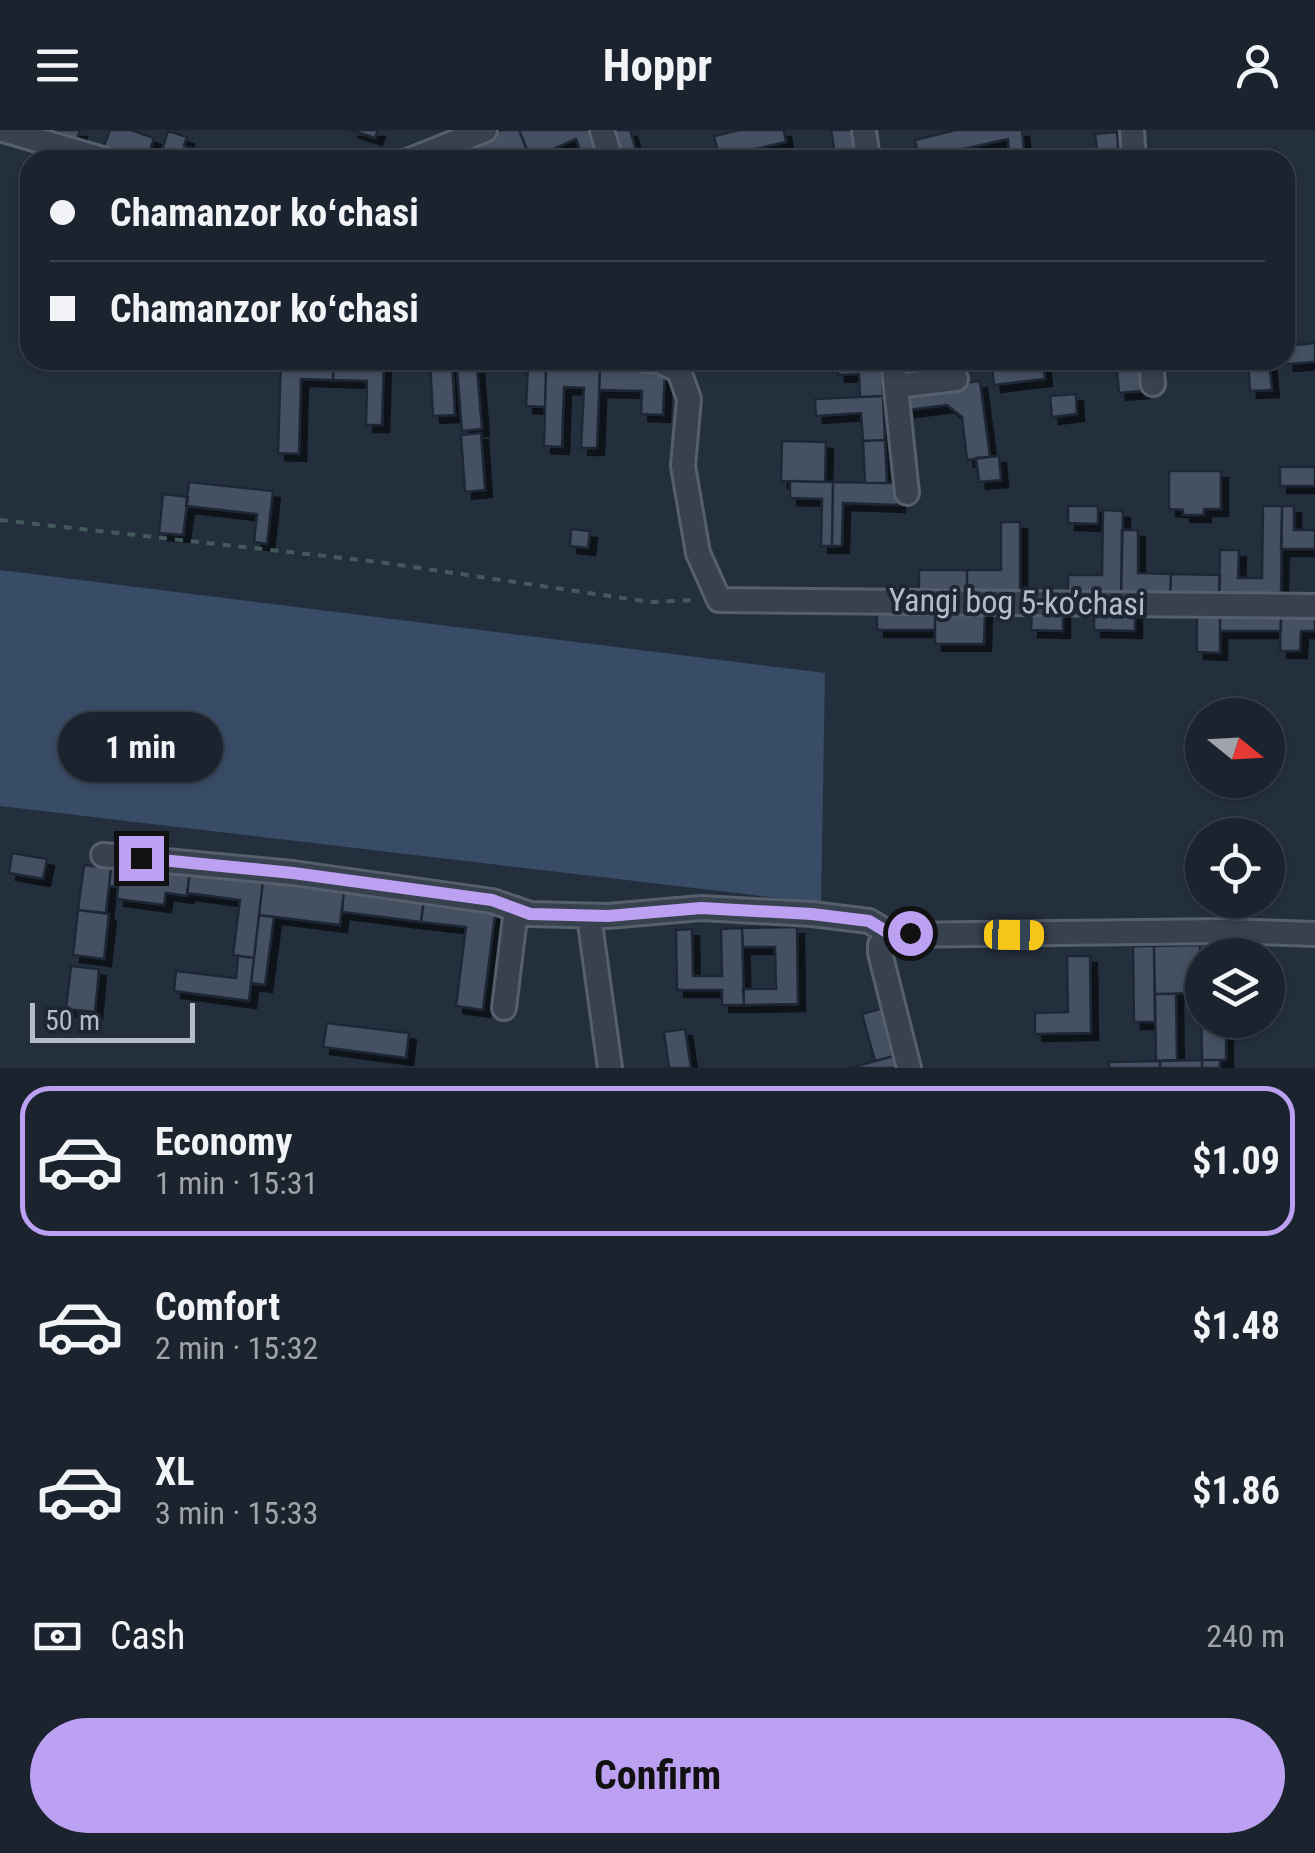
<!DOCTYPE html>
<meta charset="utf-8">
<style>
:root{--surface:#1b232e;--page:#242b36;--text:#f1f3f6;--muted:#a0a4aa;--line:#39404a;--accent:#bca0f2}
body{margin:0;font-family:"Roboto Condensed",sans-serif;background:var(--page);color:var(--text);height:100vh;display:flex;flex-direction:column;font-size:38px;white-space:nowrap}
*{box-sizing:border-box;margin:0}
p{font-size:32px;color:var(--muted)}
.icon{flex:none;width:55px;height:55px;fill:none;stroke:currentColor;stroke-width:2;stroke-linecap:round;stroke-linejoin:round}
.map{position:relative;height:938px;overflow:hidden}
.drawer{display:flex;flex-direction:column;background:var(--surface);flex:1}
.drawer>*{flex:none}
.banner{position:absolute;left:20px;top:20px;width:1275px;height:220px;border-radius:30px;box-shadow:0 2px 8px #0004,0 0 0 2px var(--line);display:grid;align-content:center;height:220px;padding:0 30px;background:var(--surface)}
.needle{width:65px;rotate:108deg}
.tools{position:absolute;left:1185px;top:568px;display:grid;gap:20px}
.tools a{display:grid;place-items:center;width:100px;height:100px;border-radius:50%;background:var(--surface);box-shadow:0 2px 8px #0004,0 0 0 2px var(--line);font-size:50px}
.scale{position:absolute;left:30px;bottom:25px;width:165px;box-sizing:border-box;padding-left:10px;border:5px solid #b4bcc9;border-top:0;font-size:28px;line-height:35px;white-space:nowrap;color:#b4bcc9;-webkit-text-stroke:8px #1d2633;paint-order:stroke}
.end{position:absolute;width:45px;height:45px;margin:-22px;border:12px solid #bca0f2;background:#111;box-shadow:0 0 0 5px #111}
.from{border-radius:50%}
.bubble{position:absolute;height:70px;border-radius:35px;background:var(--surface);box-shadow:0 2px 8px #0004,0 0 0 2px var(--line);font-size:32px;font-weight:700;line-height:70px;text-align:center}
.car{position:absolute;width:30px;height:60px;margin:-30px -15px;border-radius:12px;box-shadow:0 0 8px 2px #0007;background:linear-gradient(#f5c518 24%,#345 0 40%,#f5c518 0 76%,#345 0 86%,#f5c518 0)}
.banner b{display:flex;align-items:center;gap:35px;height:95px;font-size:38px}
.banner b+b{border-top:2px solid var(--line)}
.banner i{width:25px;height:25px;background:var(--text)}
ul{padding:18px 0 0;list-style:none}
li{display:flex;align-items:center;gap:30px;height:150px;margin:0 20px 15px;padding:0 10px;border:5px solid transparent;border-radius:30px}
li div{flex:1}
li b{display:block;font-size:38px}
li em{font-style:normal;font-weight:700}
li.active{border-color:var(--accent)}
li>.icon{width:90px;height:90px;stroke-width:1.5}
.pay{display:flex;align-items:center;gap:25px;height:110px;padding:0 30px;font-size:38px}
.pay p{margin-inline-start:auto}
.action{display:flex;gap:20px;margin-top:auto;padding:20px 30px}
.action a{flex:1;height:115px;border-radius:60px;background:var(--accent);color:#111;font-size:40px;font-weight:700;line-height:115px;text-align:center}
header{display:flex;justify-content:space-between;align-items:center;height:130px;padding:0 30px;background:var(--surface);font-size:45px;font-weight:700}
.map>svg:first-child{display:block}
</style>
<header><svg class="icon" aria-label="menu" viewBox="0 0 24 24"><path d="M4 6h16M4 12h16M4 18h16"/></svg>Hoppr<svg class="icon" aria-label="person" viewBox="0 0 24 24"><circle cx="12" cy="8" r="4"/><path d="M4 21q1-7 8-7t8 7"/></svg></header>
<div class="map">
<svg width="1315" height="938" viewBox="0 0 1315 938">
<defs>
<filter id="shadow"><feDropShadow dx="7" dy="7" stdDeviation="0" flood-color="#0009"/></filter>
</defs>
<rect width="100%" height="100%" fill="#242f3e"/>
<path fill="#394c67" d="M0,440L825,543L821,773L0,676Z"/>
<path fill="#455162" stroke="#1f2835" stroke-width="2.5" filter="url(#shadow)" d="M51,0H80L77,9Z
M110,0H131L154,8L147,30L104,16Z
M350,0H378L375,8Z
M501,0H519L531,30H509L506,23L489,30H469L463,16Z
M519,0H598L607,30H583L576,9L531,29Z
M608,0H630L637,23L617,29Z
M740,0H784L786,12L719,27L714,6Z
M831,0H854L860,30H836Z
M956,0H1022L1025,30H1009L1008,9L919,29L915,10Z
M168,1L187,7L184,16L209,23L207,30H159Z
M1117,2L1119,30H1098L1095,4Z
M463,16L469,30H431Z
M1315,213V232L1287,234L1285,216Z
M281,230H334L333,250L301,249L299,324L278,323Z
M334,230L384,231L382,295H366L367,251L333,250Z
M837,230H881L883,266L860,267L859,244L838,245Z
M1116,230H1139L1142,261L1119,263Z
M1248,230H1269L1272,260L1250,261Z
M452,231L455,285L433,286L430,232Z
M1043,231L1045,249L994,255L992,237Z
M477,237L482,299L462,301L457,238Z
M528,237L546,238L545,277L526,276Z
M600,237L665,240L663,285L641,284L642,261L599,260Z
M546,238L600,240L597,318H581L584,258L564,257L562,317L544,316Z
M980,251L990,327L967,330L962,287L947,275L908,280L905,260Z
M1076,264L1077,284L1052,287L1050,266Z
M883,266L885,310L863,311L861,283L816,286L815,269Z
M481,303L485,360L465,362L461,305Z
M885,310L887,353H865L863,311Z
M782,311L826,312L825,352L781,351Z
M999,326L1001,350L979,352L976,328Z
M1280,337H1315V356H1280Z
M1169,341H1221V379H1204V385H1183V380L1169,379Z
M790,351L833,352L832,416H821L822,369L790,368Z
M189,352L273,361L267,414L254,412L257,384L186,376Z
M833,352L898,353V375L843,373L842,416H832Z
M163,364L188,367L183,405L159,403Z
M1068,376H1098V394L1068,393Z
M1263,376H1282L1281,468L1219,467L1220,420H1239L1238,448H1262Z
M1282,376H1294V400H1315V419H1281Z
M1103,380L1123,381L1121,466L1068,465V445H1102Z
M1001,392H1020V462H967V440H1001Z
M571,399L590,401L588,418L570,416Z
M1122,400H1138V443L1171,444L1170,467L1121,466Z
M919,440H967V460H919Z
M1171,444L1220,445L1219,467H1170Z
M877,477L935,479V500H877Z
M935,479H985L984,514H935Z
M1094,479L1135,481V501L1094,500Z
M1220,479L1281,480V501H1220Z
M1032,480L1063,481V501L1031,500Z
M1281,480H1315V501H1301L1300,521H1280Z
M1197,482H1220V523L1197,522Z
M12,723L47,729L43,749L9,743Z
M112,730L190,740L187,766L166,763L164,775L117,769L118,757L109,756Z
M84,735L111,738L106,783L78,780Z
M190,742L263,751L254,828L233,825L240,770L187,763Z
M263,751L344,761L340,795L259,785Z
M344,760L424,770L421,792L342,782Z
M424,768L496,777L483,880L456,876L466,797L421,792Z
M78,780L109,784L104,829L73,825Z
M259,785L274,787L265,855L251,853Z
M797,797L798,874L744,875L743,859H776L775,817H743L742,798Z
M742,798L744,875H722V860H677L676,800L692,799L693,846H722L721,799Z
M1225,814V825H1202V890H1226V930H1202L1200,815Z
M1200,815L1201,863L1155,864L1154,816Z
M1133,816H1154L1155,892H1134Z
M238,826L254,828L249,871L174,861L176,841L236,848Z
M1067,826H1090L1091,903L1035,904V883L1068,882Z
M71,836L99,839L95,882L66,879Z
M1155,864H1176L1177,930L1156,931Z
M884,878L897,925L875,931L862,884Z
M327,893L409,903L406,928L323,917Z
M685,899L691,938H669L664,902Z
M897,925L900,938H849L875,931Z
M1202,930V938H1160V931Z
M1202,930H1220V938H1202Z
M1160,931V938H1109V932Z"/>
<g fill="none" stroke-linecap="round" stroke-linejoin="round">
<defs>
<path id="minor" d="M3,0L106,30
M602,0L611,30
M864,0L868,30
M1132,0L1134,30
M410,30L485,0
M646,230L660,231L679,241L689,269L683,336L698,423L719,470L1315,476
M893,230L907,363
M1151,230L1153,254
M897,256L956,249
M103,725L293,743L492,771L530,784L608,786L701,778L812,784L869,791L892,805
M589,786L610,938
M504,878L516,779
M909,938L880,823V815L892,805L1224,801L1315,804"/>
</defs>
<use href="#minor" stroke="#565f6c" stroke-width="28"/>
<path stroke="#44595c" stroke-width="4" stroke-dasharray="8 8" stroke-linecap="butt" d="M0,390L379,432L650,472L695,470"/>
<use href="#minor" stroke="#38414e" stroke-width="22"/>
</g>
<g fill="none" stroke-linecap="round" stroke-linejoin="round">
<path stroke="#bca0f2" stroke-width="12" d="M141,728L293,743L492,770L530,784L608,786L701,778L812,784L869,791L892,805L910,803"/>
</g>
<g text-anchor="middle" stroke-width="8" stroke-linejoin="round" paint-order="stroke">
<g font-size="32" fill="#b4bcc9" stroke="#1d2633">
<text transform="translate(1017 472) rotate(1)" y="11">Yangi bog 5-koʼchasi</text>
</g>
</g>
</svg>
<div class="tools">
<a><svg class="needle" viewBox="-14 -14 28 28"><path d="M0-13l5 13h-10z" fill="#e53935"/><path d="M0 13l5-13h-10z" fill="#a0a4aa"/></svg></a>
<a><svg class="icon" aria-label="locate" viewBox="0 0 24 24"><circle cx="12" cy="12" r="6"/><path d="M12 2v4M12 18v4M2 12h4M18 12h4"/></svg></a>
<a><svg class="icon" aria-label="layers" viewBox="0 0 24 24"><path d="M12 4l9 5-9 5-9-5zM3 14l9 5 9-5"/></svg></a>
</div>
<div class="scale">50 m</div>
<i class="end from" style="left:910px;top:803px"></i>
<i class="end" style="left:141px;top:728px"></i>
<div class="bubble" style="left:58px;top:582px;width:165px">1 min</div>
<i class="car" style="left:1014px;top:805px;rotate:91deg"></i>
<div class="banner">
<b><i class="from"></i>Chamanzor koʻchasi</b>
<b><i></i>Chamanzor koʻchasi</b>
</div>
</div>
<section class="drawer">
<ul>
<li class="active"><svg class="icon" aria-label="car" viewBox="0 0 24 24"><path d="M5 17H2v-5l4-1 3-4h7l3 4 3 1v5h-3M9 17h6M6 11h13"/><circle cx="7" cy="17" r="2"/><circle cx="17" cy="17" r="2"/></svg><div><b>Economy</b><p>1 min · 15:31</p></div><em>$1.09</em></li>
<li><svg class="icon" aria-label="car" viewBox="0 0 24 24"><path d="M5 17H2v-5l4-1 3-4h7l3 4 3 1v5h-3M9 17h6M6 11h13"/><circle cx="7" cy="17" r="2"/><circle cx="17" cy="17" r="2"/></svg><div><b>Comfort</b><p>2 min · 15:32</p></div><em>$1.48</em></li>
<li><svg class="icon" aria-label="car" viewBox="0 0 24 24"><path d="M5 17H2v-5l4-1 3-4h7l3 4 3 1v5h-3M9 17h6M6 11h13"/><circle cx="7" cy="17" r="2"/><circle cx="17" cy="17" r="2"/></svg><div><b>XL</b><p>3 min · 15:33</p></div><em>$1.86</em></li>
</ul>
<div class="pay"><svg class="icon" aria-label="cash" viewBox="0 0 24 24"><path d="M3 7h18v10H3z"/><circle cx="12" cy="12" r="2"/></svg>Cash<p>240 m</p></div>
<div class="action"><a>Confirm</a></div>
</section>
